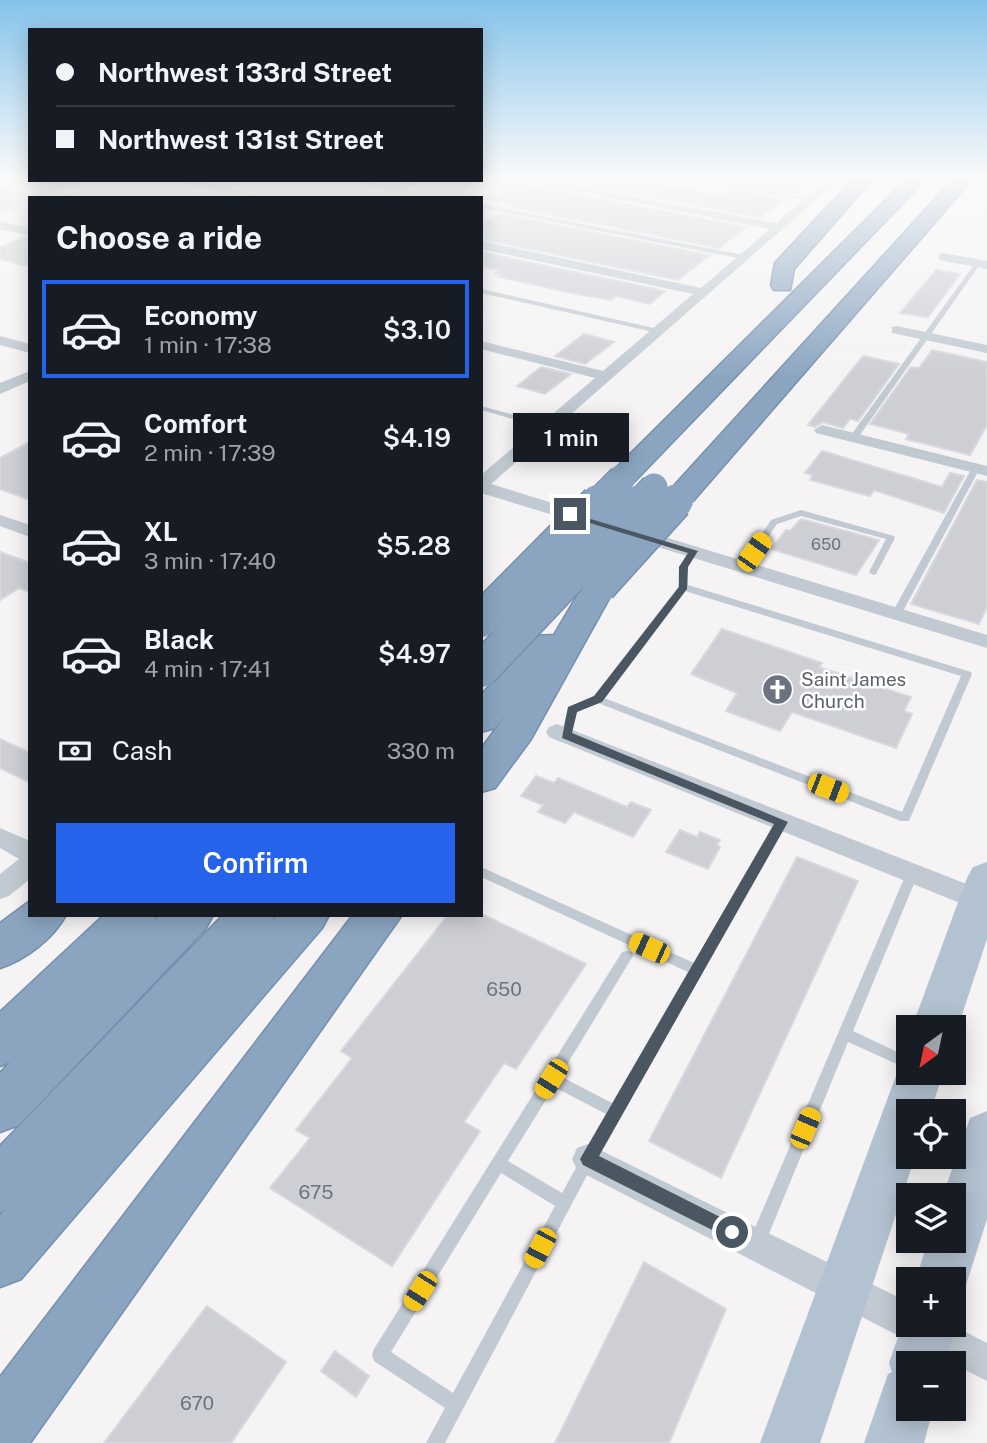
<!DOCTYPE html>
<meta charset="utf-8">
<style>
:root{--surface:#171b24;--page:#242831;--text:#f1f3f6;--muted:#9ea1a6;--line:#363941;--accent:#2563eb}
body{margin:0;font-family:"Public Sans",sans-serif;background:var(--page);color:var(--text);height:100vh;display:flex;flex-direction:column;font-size:26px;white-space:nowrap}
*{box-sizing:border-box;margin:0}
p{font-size:23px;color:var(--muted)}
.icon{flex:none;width:38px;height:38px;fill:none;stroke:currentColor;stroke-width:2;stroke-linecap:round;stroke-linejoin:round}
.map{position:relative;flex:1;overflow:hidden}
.drawer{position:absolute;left:28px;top:196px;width:455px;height:721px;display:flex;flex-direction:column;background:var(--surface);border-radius:0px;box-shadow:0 4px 18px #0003}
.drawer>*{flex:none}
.top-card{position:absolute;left:28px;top:28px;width:455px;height:154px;border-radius:0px;box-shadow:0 4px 18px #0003;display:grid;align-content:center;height:154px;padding:0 28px;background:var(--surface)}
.needle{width:46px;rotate:213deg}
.buttons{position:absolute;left:896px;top:1015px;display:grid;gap:14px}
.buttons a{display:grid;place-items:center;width:70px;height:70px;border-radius:0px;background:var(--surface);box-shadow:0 4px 18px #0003;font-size:35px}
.end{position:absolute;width:32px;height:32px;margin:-16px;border:9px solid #4a5661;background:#fff;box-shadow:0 0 0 4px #fff}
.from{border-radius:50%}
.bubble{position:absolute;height:49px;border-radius:0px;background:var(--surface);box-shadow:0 4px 18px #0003;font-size:23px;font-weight:600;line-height:49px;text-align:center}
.car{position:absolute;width:21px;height:42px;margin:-21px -10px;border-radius:9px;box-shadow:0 0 5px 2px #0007;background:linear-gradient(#f5c518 24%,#345 0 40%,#f5c518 0 76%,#345 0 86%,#f5c518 0)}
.top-card b{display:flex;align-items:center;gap:24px;height:66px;font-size:26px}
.top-card b+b{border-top:2px solid var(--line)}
.top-card i{width:18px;height:18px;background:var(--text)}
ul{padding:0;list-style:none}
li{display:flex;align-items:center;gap:21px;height:98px;margin:0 14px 10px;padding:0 14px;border:4px solid transparent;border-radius:0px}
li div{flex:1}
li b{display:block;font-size:26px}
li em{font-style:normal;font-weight:600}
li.current{border-color:var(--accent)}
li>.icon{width:63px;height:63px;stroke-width:1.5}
h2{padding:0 28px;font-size:32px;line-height:84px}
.pay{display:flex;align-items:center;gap:18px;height:77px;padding:0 28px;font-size:26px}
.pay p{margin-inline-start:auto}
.button{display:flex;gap:14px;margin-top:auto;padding:14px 28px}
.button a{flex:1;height:80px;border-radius:0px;background:var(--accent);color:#fff;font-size:28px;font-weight:600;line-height:80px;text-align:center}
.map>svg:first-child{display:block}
</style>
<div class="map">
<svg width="987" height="1443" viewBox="0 0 987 1443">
<rect width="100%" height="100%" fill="#f5f3f3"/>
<path fill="#cdcfd5" stroke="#d7d9de" stroke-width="2" d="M492,176L498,179L746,227L719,248L511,207L515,205L482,198L491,194Z
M537,176H615L720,195L730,189L786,199L759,217Z
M748,176H780L807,180L793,193L738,183Z
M21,180H81V182L61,190Z
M5,186L46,195L30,198V201L0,213V187Z
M499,214L710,255L678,280L481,239V225Z
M24,237L30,238V267L0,259V247Z
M481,252L665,291L650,304L616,296L611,300L577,294L499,277L502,275L495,274L500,270L481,266Z
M936,270L960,274L928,317L900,313Z
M584,334L614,342L585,364L555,356Z
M932,350L987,362V425L970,455L906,439L909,434L870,424L911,367L919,368Z
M863,356L899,364L858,421L850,419L843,428L823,422L815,427L808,425Z
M541,367L571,374L545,394L517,386Z
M30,442V500L0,489V458Z
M822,451L942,487L950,473L964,476L944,513L874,490L870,496L810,480L813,475L805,473Z
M977,480L987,482V607L979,624L911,604Z
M801,519L879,540L856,575L771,549L786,530L790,531Z
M0,552L30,563V592L19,588L0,600Z
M722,629L822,663L819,667L911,697L904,711L912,714L896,748L792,712L780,731L726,711L737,693L691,674Z
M0,739L30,753V783L0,768Z
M536,776L554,783L558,778L627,807L631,802L651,810L633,837L574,812L565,823L538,812L543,805L521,796Z
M680,830L697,837L700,832L720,840L717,845L720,847L708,869L666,852Z
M797,857L858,881L721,1178L649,1141Z
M448,915H484L586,964L516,1069L504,1063L464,1122L480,1131L392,1266L270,1188L310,1138L296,1130L352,1058L341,1051Z
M644,1262L726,1309L669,1443H555Z
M207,1306L286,1362L231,1443H104Z
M335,1351L369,1376L356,1397L321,1371Z"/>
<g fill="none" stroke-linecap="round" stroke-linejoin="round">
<defs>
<path id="motorway" d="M856,176H875L794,269L790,290H774L771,285L775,263Z
M910,176H929L632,484L622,487L612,484L607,478L612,472Z
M956,176H975L693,501L682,504L671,501L667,495L671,489Z
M599,576L611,579L616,586L531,739L495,788L481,792V749L508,712L495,728L481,732V695L534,636L554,635L587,579Z
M30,901V915H66C53,939 25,960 0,968V923Z
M104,915H157L153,923L161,915H213L206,928L19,1125L0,1132V1073L10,1062L0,1066V1012Z
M223,915H275L271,923L278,915H329L322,928L21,1279L0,1287V1215L5,1210L0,1212V1146Z
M353,915H402L30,1443H0V1377Z"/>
</defs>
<use href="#motorway" stroke="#7690ad" stroke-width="3"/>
<path fill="#c1cad2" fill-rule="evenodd" d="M675,176H686L814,199L811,201Z
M0,178L76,196L78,198H68L0,182Z
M348,180H359L440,198H429Z
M481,204L743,255L746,257L743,259L481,208Z
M976,262L981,263L857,439H851V435Z
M481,289L658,329L661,331L658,333L481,293Z
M481,406L551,425L552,427L548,429L481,410Z
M973,466H976L980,468L902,613L897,616L894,615L892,613Z
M801,510L894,536L895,538L876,574L873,575L869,572L886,539L801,516L777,524L746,569H740L739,567L771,520Z
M693,549L697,552L687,567L688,585L971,672L972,674L909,821H901L598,703L577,712L571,735L566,739L562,738L561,735L568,708L594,697L678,587L679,567L690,550ZM685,591L961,676L902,812L604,698Z
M782,818L786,819L788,822L593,1164L445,1443H426L445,1408L374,1361L372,1355L374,1349L622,952L627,951L632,952L633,956L560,1076L612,1103L688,972L481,877V867L694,963L778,819ZM554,1087L606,1114L562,1193L508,1161ZM501,1173L555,1206L453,1393L391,1352Z
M912,869L916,871L918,874L853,1031L908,1057V1069L848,1042L763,1248L757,1250L751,1248L749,1242L906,874L908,871Z"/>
<path fill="#c1cad2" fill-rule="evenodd" d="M6,176H21L0,185V178Z
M499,176H522L776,223L831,176H843L491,484L598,517L601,521L598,525H586L481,493V475L595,378L481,349V341L603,371L693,294L481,249V241L701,288L770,229Z
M175,180H196L267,198H246Z
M407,180H421L390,198H376Z
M0,221L30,228V236L0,229Z
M943,253L987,261V269L939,260V254Z
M897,326L987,345V353L892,333V327Z
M0,336L30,344V353L0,345Z
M30,371V381L0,394V383Z
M822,425L987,466V476L816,433L814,430Z
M0,515L30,525V537L0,526Z
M632,527L987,635V648L625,537L623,533Z
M557,724L987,892V914L549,737L546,732L549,727Z
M0,828L30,841V879L9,896L0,899V874L19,859L0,848Z
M588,1144L908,1302V1325H952L987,1343V1381L912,1343L910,1338L895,1334L577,1170L572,1159L577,1148Z"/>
<path fill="#b3c2d1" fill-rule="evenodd" d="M987,862V939L958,1027L954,1035V1027H912L967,878L973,867Z
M908,1056V1073H943L931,1111H908V1157H915L820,1443H760L897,1073L903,1058Z
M987,1111V1219L962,1298L954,1301V1279H916L928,1241H954V1195H943L970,1118Z
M908,1308V1325H954V1318L957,1325L945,1363H908V1409H933L924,1443H864L888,1374L892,1372L889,1363Z"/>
<use href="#motorway" fill="#8ba5c1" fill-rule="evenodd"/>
<defs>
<path id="motorway-bridge-far1" d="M596,504L622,478
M638,504L654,487
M674,504L682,495"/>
<path id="motorway-bridge" d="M599,586L675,502
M481,620L598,502
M481,670L640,502"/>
</defs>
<use href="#motorway-bridge-far1" stroke="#7690ad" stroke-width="29" stroke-linecap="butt"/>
<use href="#motorway-bridge" stroke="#7690ad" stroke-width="37" stroke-linecap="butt"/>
<use href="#motorway-bridge-far1" stroke="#8ba5c1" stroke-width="27"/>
<use href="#motorway-bridge" stroke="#8ba5c1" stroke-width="34"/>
</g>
<linearGradient id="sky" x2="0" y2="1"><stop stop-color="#85c3ea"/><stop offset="0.47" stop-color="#fafafa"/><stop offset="1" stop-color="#fafafa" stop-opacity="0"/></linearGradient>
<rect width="987" height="378" fill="url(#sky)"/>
<path fill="#4a5661" d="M567,512L698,551L688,567L687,589L602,702L577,712L572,733L788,822L599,1156L738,1226L741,1232L738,1238L732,1240L583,1165L580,1159L774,824L562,738L568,707L594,696L679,587V567L688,553L567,516Z"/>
<defs>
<symbol id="church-disc" viewBox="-11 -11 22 22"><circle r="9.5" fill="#6b7280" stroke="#fff"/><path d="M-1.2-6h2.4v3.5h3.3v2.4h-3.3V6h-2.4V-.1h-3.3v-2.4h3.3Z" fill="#fff"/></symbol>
</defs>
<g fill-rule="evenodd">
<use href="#church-disc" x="760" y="672" width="35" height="35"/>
</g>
<g text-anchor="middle" stroke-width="5" stroke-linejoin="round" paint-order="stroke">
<g font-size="16" fill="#6b747e">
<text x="826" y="550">650</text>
</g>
<g font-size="19" fill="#5b616d" stroke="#fff" text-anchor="start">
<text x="801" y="686">Saint James<tspan x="801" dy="22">Church</tspan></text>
</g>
<g font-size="19" fill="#6b747e">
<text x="504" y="996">650</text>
<text x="316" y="1199">675</text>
<text x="197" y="1410">670</text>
</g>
</g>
</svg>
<div class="buttons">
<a><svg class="needle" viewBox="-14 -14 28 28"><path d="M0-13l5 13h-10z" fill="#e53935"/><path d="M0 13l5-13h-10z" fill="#9ea1a6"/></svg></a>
<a><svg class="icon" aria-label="locate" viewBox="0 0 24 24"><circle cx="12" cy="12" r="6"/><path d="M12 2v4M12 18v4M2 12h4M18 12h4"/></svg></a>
<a><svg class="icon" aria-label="layers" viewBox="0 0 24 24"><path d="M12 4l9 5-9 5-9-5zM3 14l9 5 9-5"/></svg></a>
<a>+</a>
<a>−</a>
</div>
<i class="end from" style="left:732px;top:1232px"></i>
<i class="end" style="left:570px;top:514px"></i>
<div class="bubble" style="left:513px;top:413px;width:116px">1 min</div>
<i class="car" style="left:754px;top:552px;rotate:35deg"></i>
<i class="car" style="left:828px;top:788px;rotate:111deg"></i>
<i class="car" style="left:649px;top:948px;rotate:294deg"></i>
<i class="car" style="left:551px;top:1079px;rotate:212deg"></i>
<i class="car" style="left:805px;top:1128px;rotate:23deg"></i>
<i class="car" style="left:540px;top:1248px;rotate:208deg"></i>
<i class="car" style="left:420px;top:1291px;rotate:212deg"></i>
<div class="top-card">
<b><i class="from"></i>Northwest 133rd Street</b>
<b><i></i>Northwest 131st Street</b>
</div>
<section class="drawer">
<h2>Choose a ride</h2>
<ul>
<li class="current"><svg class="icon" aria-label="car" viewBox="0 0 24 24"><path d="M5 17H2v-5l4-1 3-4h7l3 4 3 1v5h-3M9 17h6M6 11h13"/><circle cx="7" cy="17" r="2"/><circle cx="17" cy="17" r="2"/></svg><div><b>Economy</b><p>1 min · 17:38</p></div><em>$3.10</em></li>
<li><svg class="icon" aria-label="car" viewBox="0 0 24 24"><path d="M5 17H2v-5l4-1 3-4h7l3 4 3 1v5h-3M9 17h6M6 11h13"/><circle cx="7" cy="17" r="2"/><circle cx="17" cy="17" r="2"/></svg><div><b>Comfort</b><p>2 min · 17:39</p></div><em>$4.19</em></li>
<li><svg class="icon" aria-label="car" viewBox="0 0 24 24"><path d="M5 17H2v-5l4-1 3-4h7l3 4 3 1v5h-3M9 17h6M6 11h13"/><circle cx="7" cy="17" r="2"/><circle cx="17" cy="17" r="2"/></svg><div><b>XL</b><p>3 min · 17:40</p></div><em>$5.28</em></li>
<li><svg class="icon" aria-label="car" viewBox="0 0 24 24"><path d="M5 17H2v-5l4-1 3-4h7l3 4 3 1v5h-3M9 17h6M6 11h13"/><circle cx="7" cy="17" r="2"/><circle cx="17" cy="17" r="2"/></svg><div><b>Black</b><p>4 min · 17:41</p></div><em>$4.97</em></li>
</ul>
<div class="pay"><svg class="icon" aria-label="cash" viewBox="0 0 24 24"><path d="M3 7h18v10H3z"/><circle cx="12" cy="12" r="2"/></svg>Cash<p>330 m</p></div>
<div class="button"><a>Confirm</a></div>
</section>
</div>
